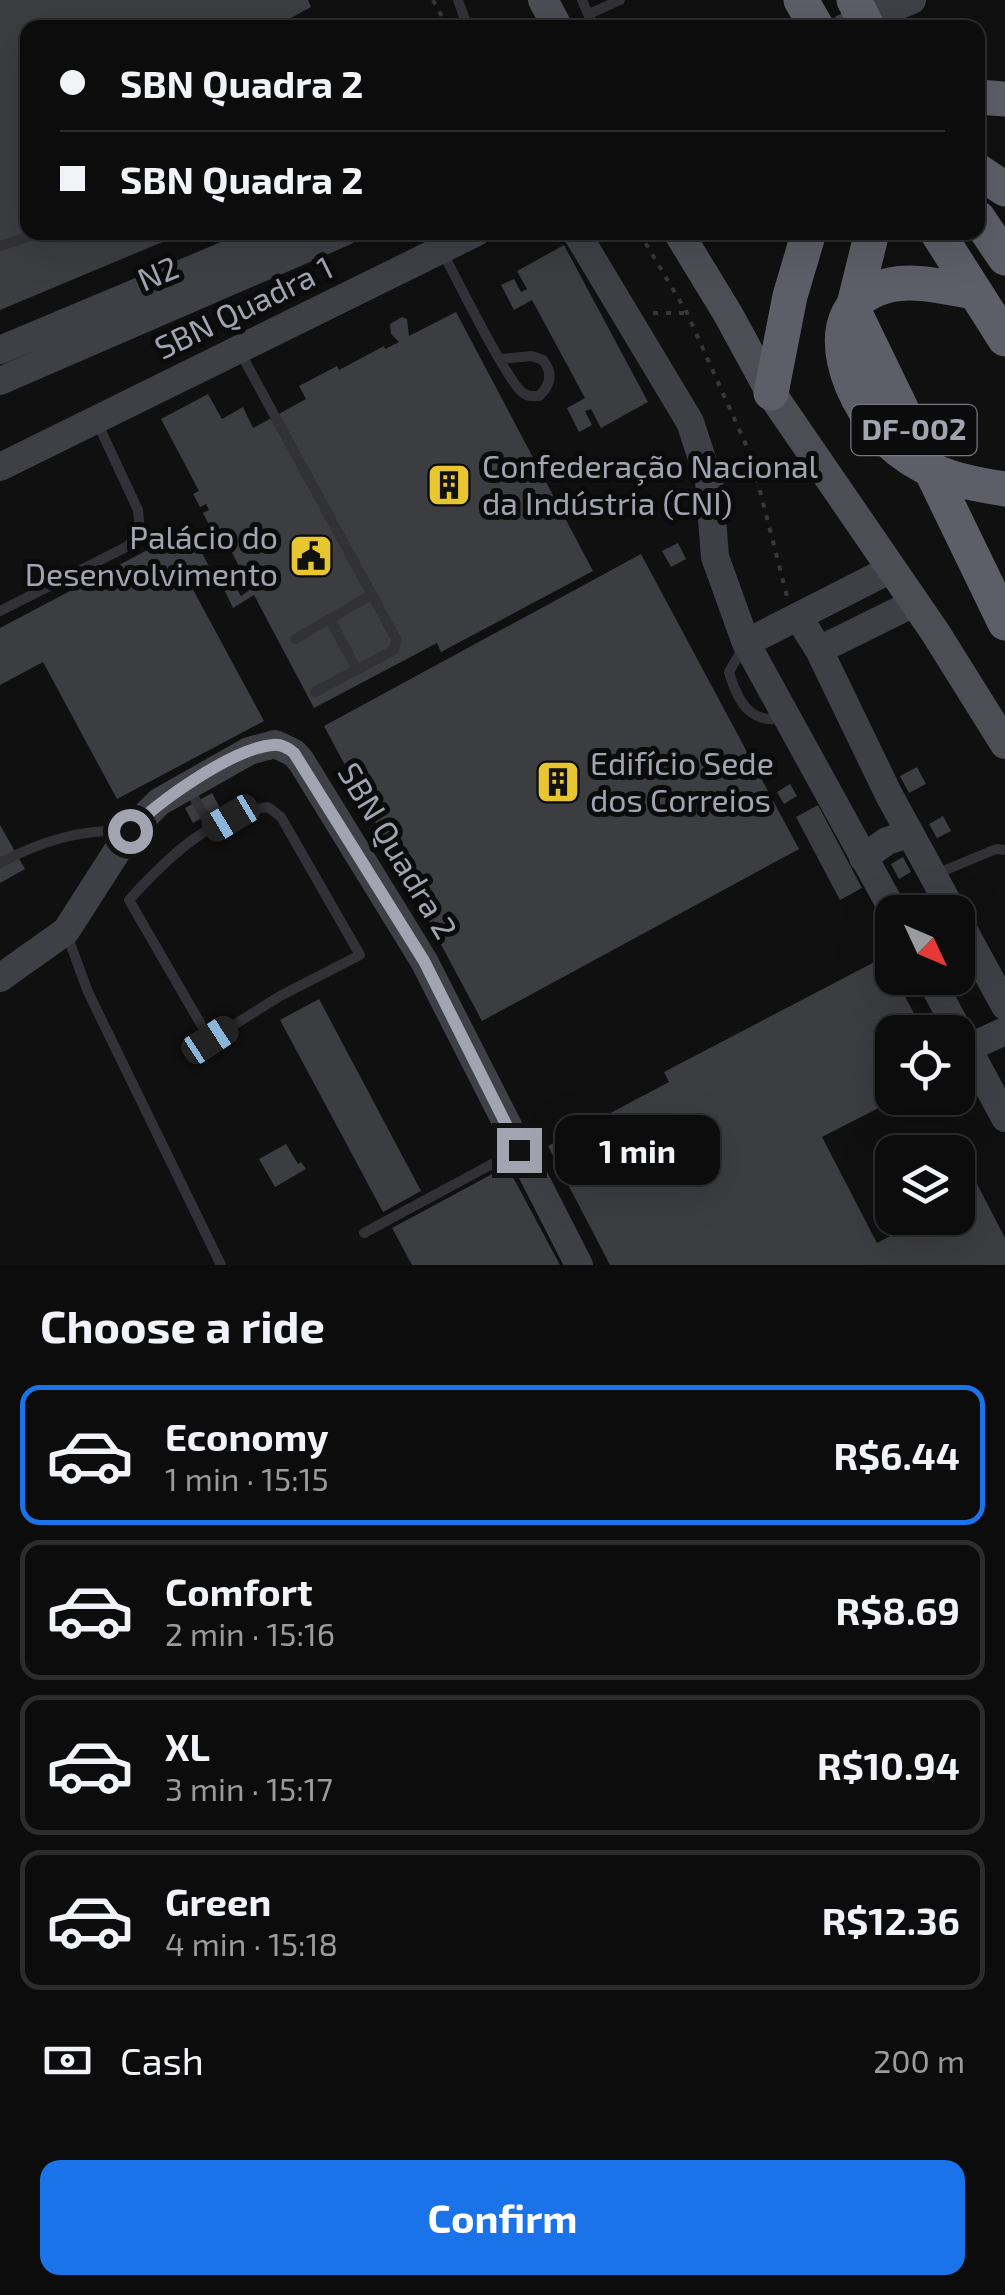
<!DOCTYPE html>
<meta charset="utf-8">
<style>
:root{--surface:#0c0c0d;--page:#151516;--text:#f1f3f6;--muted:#9a9b9d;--line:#2c2c2e;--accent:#1a73e8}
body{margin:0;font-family:"Exo 2",sans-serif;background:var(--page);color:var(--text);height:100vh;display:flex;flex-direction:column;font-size:38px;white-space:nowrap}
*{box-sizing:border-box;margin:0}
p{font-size:32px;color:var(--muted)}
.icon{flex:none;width:55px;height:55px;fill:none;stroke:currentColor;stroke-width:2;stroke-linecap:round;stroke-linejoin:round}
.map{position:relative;height:1265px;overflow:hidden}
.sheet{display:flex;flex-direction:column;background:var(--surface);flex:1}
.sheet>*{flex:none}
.top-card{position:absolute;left:20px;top:20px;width:965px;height:220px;border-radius:20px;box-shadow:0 10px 40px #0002,0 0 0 2px var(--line);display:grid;align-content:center;height:220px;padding:0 40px;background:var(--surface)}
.needle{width:65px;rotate:134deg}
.fabs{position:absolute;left:875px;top:895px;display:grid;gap:20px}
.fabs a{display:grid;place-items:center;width:100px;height:100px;border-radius:20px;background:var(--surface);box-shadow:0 10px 40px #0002,0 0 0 2px var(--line);font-size:50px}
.end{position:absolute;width:45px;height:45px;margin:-22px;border:12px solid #a2a4b1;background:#111;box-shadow:0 0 0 5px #111}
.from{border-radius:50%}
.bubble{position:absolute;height:70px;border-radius:20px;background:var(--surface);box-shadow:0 10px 40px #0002,0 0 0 2px var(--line);font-size:32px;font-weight:700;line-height:70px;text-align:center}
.car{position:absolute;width:30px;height:60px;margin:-30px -15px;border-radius:12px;box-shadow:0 0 8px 2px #0007;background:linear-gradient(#222 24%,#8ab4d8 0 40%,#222 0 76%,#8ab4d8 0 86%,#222 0)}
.top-card b{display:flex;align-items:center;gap:35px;height:95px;font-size:38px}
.top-card b+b{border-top:2px solid var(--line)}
.top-card i{width:25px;height:25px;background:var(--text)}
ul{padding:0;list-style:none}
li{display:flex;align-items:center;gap:30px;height:140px;margin:0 20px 15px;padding:0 20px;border:5px solid var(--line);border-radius:20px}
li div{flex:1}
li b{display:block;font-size:38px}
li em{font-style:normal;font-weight:700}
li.current{border-color:var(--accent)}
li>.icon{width:90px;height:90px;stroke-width:1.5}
h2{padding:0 40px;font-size:45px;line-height:120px}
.pay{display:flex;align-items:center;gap:25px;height:110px;padding:0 40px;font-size:38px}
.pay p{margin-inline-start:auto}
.action{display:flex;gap:20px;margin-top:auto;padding:20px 40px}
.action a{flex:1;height:115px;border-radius:20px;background:var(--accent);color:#fff;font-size:40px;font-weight:700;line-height:115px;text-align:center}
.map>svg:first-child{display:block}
</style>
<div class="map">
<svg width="1005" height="1265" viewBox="0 0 1005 1265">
<rect width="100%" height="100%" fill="#101011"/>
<path fill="#3c3d41" d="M0,0H308L311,7L291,18L296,28H28V232L184,233L0,310Z
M564,245L648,402L601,428L591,409L585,411L592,425L579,432L567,408L585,398L532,300L514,310L501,285L514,279L521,292L527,289L517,271Z
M456,312L593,571L441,652L437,643L314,708L254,595L233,608L223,587L232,582L241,596L251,589L218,526L211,529L203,513L209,510L206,504L200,507L193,494L199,491L161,419L208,394L222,419L243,407L253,428L306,399L299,386L337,366L339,370L384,346L385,349L399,342L391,334L390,324L402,317L407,319L409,336Z
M189,528L212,572L190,584L264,721L117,799L43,662L0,685V628Z
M678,543L686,559L671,567L662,551Z
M641,554L799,849L482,1021L324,726Z
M917,767L926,784L909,793L900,776Z
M790,784L797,796L784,804L777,792Z
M212,793L220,808L193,823L185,808Z
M818,805L862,888L840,900L796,817Z
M943,816L951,831L937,838L929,824Z
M0,825L25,869L0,883Z
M903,857L911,872L899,879L891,864Z
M884,957L924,1032H892V1098H898L822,1137L877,1243L896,1233L891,1224L903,1218H958V1189L975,1180L1005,1238V1265H610L548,1146L669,1082L664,1072Z
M319,999L421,1191L383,1212L280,1020Z
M286,1144L298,1164L301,1162L306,1169L275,1187L259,1159Z
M507,1166L560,1265H412L392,1228Z"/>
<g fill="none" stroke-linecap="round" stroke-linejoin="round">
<path stroke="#37383d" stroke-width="4" stroke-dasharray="5 8" stroke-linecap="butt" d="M433,0L448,28
M634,232H636
M639,232L687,313L751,456L787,596
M653,313H687
M199,319L208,338"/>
<path stroke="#313136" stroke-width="10" d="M458,0L468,28
M582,0L594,28
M589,14L620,0
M0,246L42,232
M443,253C455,276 508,383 523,393C529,397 532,396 539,396C551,385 553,373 543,360L532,356L500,359
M240,352L396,639L394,650L315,692
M0,611L128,546L140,531L138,510L96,420
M330,619L357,670
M295,639L371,595
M743,648L729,672C738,703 751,725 785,718
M188,787L212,829
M268,807L281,817L360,955L280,996L210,1040L129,900C165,860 212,814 268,807Z
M0,863C41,841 81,829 128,831
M936,874L996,849L1005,850
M66,932L88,992L221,1265
M364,1233L518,1150"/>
<path stroke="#3f4046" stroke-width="28" d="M844,28L912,0
M576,232L690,422L709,480L715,557L746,643L894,912
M0,350L281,232
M0,381L344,232
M0,467L477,232
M799,618L819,650L889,795L953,912
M746,643L891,569
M819,650L914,603
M863,858L887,841L909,834
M958,920L1005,1006
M0,978L66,931L130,831L159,802L249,751L275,744L294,753L301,761L424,961L579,1265
M930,978L1005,1118
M968,1048L1005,1031"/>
<path stroke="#4d4e55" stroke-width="30" d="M543,0L558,28
M678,232L728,314L771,393L935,632L1005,744"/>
<path stroke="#5d5e67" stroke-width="35" d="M978,97L1005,99
M978,171L1005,189
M978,218L1005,258
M872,232L853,309L1005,623
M937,232L1005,339
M974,292C948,288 916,279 890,285C803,305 853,414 899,450C932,476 965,483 1005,489
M771,393L790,296L809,232"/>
<path stroke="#5d5e67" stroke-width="35" d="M801,0L817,28
M854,0L868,28"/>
</g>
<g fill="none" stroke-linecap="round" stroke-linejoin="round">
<path stroke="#a2a4b1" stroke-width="12" d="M130,831C157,802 233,748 273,745C281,744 288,748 294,753L424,961L519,1150"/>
</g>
<defs>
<symbol id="building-square" viewBox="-11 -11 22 22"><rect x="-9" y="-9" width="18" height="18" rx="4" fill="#e8c631" stroke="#0b0b0c"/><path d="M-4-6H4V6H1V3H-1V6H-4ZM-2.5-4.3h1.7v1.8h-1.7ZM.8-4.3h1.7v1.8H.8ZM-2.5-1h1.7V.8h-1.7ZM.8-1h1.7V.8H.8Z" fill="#111"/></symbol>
<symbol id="civic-square" viewBox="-11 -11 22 22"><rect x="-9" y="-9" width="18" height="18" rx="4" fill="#e8c631" stroke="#0b0b0c"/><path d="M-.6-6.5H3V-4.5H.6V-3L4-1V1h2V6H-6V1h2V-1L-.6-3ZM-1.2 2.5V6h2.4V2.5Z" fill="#111"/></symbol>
</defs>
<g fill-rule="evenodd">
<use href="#building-square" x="424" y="460" width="50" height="50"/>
<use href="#civic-square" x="286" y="531" width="50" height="50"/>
<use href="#building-square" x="533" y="757" width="50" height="50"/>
</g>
<g text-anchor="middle" stroke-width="10" stroke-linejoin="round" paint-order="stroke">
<rect fill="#0b0b0c" stroke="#757680" stroke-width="2.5" x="851.5" y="405" width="125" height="50" rx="8"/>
<g font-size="30" font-weight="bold" fill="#a2a4b1">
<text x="914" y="440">DF-002</text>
</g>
<g font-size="32" fill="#a2a4b1" stroke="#0b0b0c">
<text transform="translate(158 274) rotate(-23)" y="11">N2</text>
<text transform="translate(244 308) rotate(-26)" y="11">SBN Quadra 1</text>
<text transform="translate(397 851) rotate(59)" y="11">SBN Quadra 2</text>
</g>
<g font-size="32" fill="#a2a4b1" stroke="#0b0b0c" text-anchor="start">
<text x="482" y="478">Confederação Nacional<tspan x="482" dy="37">da Indústria (CNI)</tspan></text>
<text x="278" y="549" text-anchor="end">Palácio do<tspan x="278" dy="37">Desenvolvimento</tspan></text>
<text x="590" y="775">Edifício Sede<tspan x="590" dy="37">dos Correios</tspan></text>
</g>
</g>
</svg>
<div class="fabs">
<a><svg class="needle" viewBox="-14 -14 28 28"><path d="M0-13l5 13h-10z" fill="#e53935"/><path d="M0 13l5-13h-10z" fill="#9a9b9d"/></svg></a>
<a><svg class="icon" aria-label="locate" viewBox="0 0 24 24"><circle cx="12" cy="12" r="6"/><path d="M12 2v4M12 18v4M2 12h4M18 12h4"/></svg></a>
<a><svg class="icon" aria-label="layers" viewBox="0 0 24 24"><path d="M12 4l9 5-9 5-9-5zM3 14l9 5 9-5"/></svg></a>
</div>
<i class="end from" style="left:130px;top:831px"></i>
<i class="end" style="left:519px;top:1150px"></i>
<div class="bubble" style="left:555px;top:1115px;width:165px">1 min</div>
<i class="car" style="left:231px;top:818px;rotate:239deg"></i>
<i class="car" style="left:210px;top:1040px;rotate:57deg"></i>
<div class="top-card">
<b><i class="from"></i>SBN Quadra 2</b>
<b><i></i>SBN Quadra 2</b>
</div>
</div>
<section class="sheet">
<h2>Choose a ride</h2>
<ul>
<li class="current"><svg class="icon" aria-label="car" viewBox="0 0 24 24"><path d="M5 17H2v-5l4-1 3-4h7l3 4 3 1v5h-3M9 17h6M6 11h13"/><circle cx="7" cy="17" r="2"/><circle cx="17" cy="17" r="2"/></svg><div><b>Economy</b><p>1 min · 15:15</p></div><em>R$6.44</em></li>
<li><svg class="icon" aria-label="car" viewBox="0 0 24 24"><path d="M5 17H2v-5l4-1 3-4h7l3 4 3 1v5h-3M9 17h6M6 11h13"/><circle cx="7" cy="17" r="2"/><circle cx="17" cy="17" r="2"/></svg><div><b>Comfort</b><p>2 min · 15:16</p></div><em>R$8.69</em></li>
<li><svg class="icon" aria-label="car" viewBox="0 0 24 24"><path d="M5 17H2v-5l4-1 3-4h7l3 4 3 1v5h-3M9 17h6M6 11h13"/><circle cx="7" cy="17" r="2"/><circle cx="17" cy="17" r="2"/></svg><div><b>XL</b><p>3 min · 15:17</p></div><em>R$10.94</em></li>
<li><svg class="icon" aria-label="car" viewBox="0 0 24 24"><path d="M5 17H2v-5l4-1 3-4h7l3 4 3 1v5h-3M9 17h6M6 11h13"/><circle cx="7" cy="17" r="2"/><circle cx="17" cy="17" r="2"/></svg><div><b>Green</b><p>4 min · 15:18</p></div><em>R$12.36</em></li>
</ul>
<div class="pay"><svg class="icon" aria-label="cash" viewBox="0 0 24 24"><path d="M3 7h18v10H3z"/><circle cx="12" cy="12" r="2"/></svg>Cash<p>200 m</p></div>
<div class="action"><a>Confirm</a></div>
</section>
